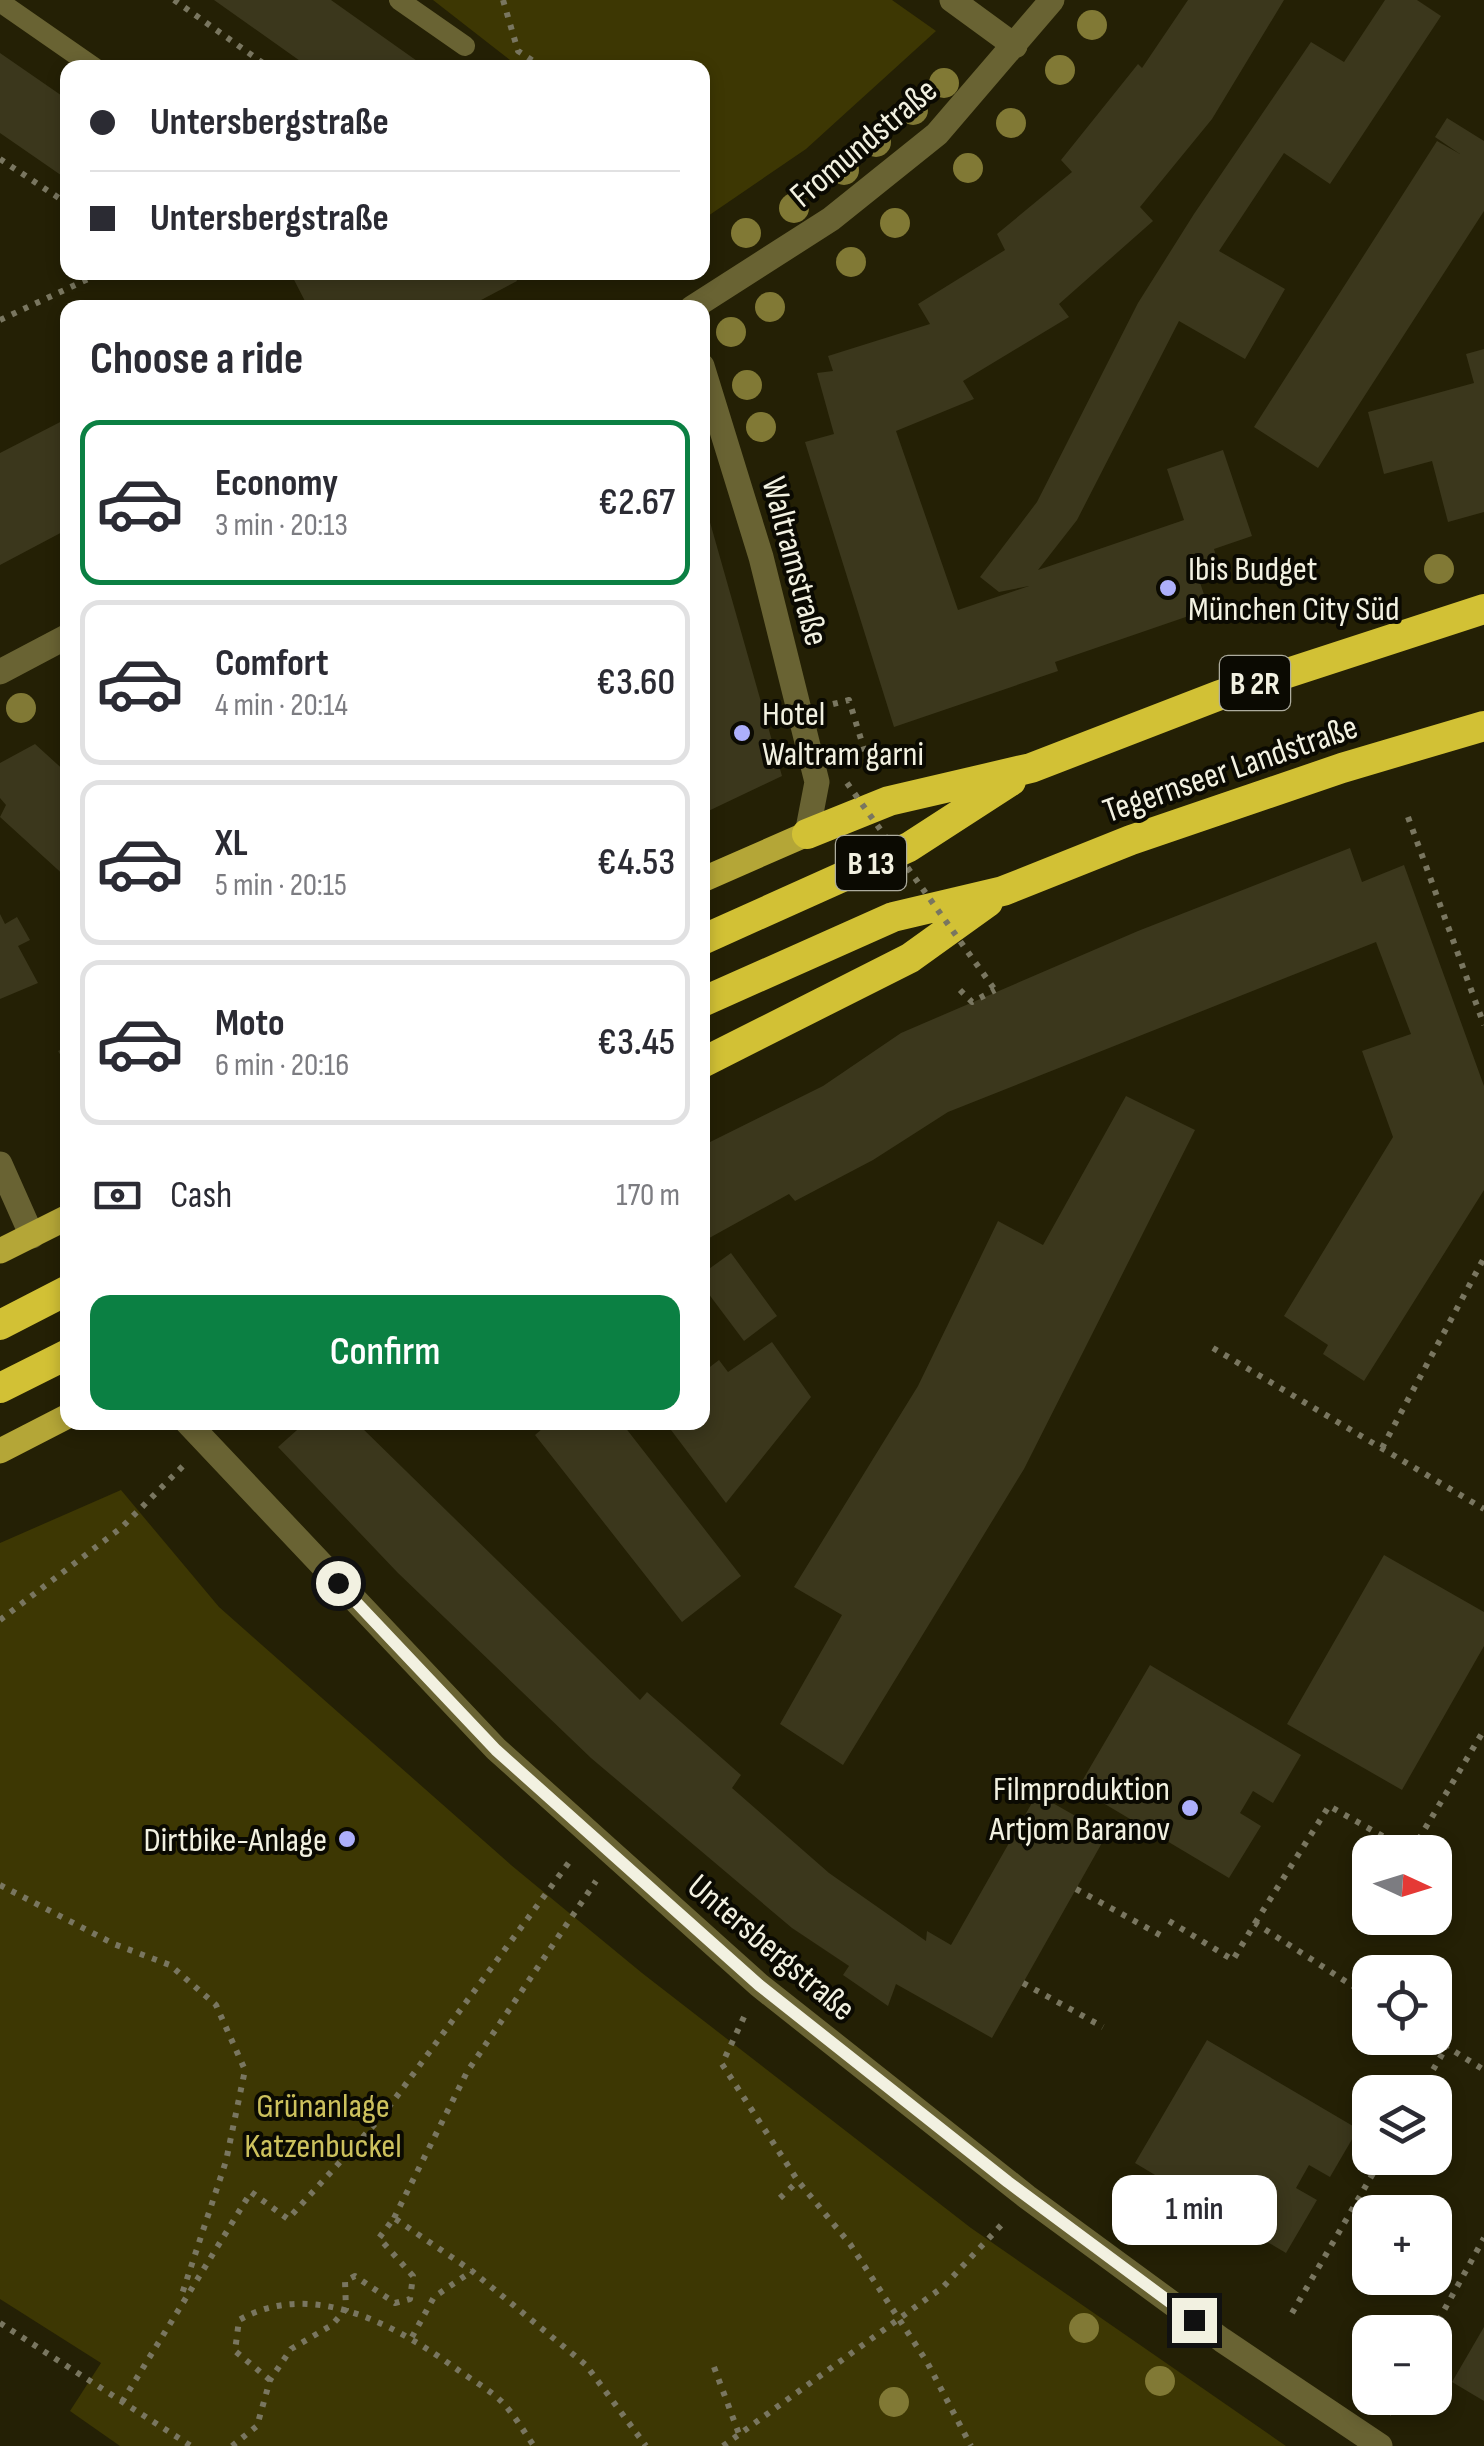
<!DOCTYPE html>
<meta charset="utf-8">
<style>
:root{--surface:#fff;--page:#f7f7f7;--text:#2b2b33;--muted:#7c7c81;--line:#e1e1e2;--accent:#0b8043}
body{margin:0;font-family:"Sofia Sans Condensed",sans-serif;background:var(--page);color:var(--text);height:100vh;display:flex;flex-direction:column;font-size:38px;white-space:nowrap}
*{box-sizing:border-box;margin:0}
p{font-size:32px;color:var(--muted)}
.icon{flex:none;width:55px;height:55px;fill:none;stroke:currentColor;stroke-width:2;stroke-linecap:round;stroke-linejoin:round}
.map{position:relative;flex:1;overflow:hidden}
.drawer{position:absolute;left:60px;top:300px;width:650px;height:1130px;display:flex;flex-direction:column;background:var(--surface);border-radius:20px;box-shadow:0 5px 15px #0003}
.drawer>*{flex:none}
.guide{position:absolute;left:60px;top:60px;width:650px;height:220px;border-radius:20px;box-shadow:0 5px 15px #0003;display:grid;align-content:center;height:220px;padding:0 30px;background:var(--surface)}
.needle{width:65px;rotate:94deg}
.tools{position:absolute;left:1352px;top:1835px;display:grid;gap:20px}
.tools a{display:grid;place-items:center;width:100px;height:100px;border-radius:20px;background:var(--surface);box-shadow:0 5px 15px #0003;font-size:50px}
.end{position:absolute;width:45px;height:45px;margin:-22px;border:12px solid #f2f1e1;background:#111;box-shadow:0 0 0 5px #111}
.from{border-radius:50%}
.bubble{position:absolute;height:70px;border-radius:20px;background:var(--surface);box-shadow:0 5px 15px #0003;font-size:32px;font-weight:600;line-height:70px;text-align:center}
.guide b{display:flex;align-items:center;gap:35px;height:95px;font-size:38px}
.guide b+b{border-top:2px solid var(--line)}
.guide i{width:25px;height:25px;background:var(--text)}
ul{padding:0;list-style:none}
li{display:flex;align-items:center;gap:30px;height:165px;margin:0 20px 15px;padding:0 10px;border:5px solid var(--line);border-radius:20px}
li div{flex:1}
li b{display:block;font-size:38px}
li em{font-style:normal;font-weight:600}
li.active{border-color:var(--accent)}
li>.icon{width:90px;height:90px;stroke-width:1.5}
h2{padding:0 30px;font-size:45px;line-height:120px}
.pay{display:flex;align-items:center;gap:25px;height:110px;padding:0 30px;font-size:38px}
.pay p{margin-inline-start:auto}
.button{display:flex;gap:20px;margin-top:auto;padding:20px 30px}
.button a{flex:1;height:115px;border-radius:20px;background:var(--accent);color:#fff;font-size:40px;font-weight:600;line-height:115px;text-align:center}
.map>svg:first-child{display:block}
</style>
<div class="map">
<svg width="1484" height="2446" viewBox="0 0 1484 2446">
<rect width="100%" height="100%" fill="#242005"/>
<path fill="#3d3703" d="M433,0H892L936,31L806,149L708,216L702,211V68L519,67Z
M121,1490L219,1607L511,1865L642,1973L971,2228L1286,2446H120L70,2411L101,2363L0,2299V1543Z"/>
<path fill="#3b371c" d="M214,0H331L427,68H310Z
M1188,0H1284L1212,119L1140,207L1153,221L1059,304L1069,317L963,381L974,399L896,431L958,610L1029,586L999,592L980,577L1037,502L1138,303L1194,214L1311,42L1344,62L1385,0H1417L1441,16L1330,184L1284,153L1219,251L1285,289L1245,359L1179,321L1077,520L1038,570L1184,520L1167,469L1223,450L1252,536L1214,549L1218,563L1196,571L1209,609L1055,662L1058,671L894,727L805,442L834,434L817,373L833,371L828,356L930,324L918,304L1005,250L997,234L1072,172L1061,160L1138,64L1142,68Z
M0,53L68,100V180L0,133Z
M1447,118L1484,141V211L1318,468L1254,427L1437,141L1460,154L1435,137Z
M290,272H513L517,281L466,308H301L307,305Z
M1484,349V512L1448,522L1432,461L1384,474L1368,412L1474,383L1466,354Z
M68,418V529L0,565V453Z
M702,494L782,776L702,814Z
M35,744L68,774V879L0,817L6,805L0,798V763Z
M1350,848L1362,882L1404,865L1484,1086V1190L1364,1381L1323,1354L1328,1345L1284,1316L1393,1137L1362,1051L1411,1034L1376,942L948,1112L873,1160L795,1201L789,1194L702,1242V1146L823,1086L901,1033L1138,931Z
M0,914L5,924L17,917L30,940L18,946L38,983L0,999Z
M68,1046V1067L58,1051Z
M1126,1096L1195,1130L1024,1469L843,1765L780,1724L842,1615L794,1587L918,1386L998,1221L1043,1245Z
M731,1253L777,1316L744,1341L702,1285V1274Z
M772,1342L811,1397L726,1503L665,1422H702V1373L719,1360L728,1372Z
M306,1422H363L359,1425L640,1700L647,1692L741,1775L732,1788L829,1873L926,1941L927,1931L951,1945L1037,1794L1107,1834L992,2038L896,1984L888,2006L843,1975L849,1966L792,1928L591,1758L398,1573L278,1447Z
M550,1422H621L741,1576L682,1622L535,1435Z
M1384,1555L1484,1612V1646L1402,1790L1287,1724Z
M1150,1665L1301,1755L1273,1803L1253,1791L1240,1813L1261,1826L1229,1878L1078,1788Z
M1207,2040L1358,2129L1330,2177L1309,2165L1296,2188L1317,2200L1286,2253L1135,2163Z
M1484,2327V2401L1452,2382Z"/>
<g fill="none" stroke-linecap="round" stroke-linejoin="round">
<path stroke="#797660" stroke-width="6" stroke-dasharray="5 8" stroke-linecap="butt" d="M174,0L270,68
M503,0L518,51L544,68
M0,159L68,204
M0,320L103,272
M833,704L849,700L867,759
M65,708L68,713
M1408,817L1484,1025
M960,990L972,1002L995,990
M1213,1348L1484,1509
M1382,1448L1484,1258
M0,1620L121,1528L184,1465
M0,1885L114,1944L170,1965L216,2005L245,2070L226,2161L182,2294
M1076,1889L1160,1935
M1169,1921L1233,1960L1255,1923L1370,1997
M1255,1923L1329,1806L1411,1852L1484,1730
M1023,1983L1103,2027
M744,2017L722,2064L798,2181L850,2244L927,2362L971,2446
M1433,2038L1484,2070
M1420,2092L1447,2046
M780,2198L798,2181
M394,2218L467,2072L596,1881
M1292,2313L1382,2158
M0,2323L191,2446
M1432,2332L1484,2238
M412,2337L434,2297L472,2271
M714,2367L739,2434
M270,2380L235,2351L239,2320C313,2278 397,2326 458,2370C472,2380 490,2390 502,2402C514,2414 524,2432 534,2446
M122,2402L251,2192L288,2219L383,2115L570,1861
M1388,2414L1397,2398
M232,2446L257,2426L270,2380L291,2349L332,2325L346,2309L345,2281L355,2276L395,2303L410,2299L413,2276L379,2238L394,2218L472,2271L586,2365L646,2446
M723,2446L943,2287L1006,2220"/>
<path stroke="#696333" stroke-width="20" d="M399,0L465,46
M0,2L95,68"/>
<path stroke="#696333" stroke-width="25" d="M952,0L1015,46
M692,308L831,219L937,134L1052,0
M702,366L761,557L817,782L807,834
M0,672L68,636
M0,1164L32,1236
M187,1422L496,1749L759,1985L1027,2197L1222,2340L1380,2446"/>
<path stroke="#b4a637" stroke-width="25" d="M702,880L807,834
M0,1251L68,1217
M0,1451L68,1416"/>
<path stroke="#d2c135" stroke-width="30" d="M807,834L889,801L1031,768L1220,695L1484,609
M702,940L909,847L1011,781
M702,1002L893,917L1003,891L1131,840L1342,768L1484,726
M702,1063L910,958L988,902
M0,1325L68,1290
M0,1388L68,1354"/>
<path stroke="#797660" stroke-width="6" stroke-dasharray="5 8" stroke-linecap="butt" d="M847,783L995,990"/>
</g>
<g fill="#817935">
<circle cx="1092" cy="25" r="15"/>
<circle cx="1060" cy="70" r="15"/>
<circle cx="944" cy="83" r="15"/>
<circle cx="913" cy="110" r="15"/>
<circle cx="1011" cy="123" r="15"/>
<circle cx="876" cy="142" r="15"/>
<circle cx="968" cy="168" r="15"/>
<circle cx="844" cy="170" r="15"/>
<circle cx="794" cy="208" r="15"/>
<circle cx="895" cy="223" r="15"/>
<circle cx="746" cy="233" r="15"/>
<circle cx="851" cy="262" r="15"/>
<circle cx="770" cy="307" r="15"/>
<circle cx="731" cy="332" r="15"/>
<circle cx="747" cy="385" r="15"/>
<circle cx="761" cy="427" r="15"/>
<circle cx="1439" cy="569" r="15"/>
<circle cx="21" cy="708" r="15"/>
<circle cx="1084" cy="2328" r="15"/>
<circle cx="1160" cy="2381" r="15"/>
<circle cx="894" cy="2402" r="15"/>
</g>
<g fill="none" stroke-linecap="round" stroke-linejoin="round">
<path stroke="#f2f1e1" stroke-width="12" d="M338,1583L496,1750L759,1985L1008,2182L1194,2320"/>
</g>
<g fill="#adaffb" stroke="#0b0a02" stroke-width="4">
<circle cx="1168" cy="588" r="10"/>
<circle cx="742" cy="733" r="10"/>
<circle cx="1190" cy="1808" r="10"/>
<circle cx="347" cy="1839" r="10"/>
</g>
<g text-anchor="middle" stroke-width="8" stroke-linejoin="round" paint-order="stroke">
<g fill="#0b0a02" stroke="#adac9e" stroke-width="2.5">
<rect x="1220" y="656" width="70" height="54" rx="8"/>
<rect x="836" y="836" width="70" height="54" rx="8"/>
</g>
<g font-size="32" font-weight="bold" fill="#f2f1e1">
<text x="1255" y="694">B 2R</text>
<text x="871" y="874">B 13</text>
</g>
<g font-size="35" fill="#f2f1e1" stroke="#0b0a02">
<text transform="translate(863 142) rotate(-40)" y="12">Fromundstraße</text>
<text transform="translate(796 561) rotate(75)" y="12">Waltramstraße</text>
<text transform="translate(1230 768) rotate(-19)" y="12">Tegernseer Landstraße</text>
<text transform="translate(772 1947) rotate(40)" y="12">Untersbergstraße</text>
</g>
<g font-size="35" fill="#f2f1e1" stroke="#0b0a02" text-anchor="start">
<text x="1188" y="580">Ibis Budget<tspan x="1188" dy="40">München City Süd</tspan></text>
<text x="762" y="725">Hotel<tspan x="762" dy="40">Waltram garni</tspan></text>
<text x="1170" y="1800" text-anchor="end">Filmproduktion<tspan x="1170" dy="40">Artjom Baranov</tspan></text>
<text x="327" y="1851" text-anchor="end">Dirtbike-Anlage</text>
</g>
<g font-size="35" fill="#cdc15d" stroke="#0b0a02">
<text x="323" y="2117">Grünanlage<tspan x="323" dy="40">Katzenbuckel</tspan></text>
</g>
</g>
</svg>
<div class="tools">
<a><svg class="needle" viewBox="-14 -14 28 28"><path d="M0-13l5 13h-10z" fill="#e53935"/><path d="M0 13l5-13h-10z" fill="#7c7c81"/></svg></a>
<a><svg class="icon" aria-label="locate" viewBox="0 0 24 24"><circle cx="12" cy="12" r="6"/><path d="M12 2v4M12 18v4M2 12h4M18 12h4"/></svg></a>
<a><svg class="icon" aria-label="layers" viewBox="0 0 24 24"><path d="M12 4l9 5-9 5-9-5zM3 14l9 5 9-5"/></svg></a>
<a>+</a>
<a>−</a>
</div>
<i class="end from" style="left:338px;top:1583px"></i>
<i class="end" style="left:1194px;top:2320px"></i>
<div class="bubble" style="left:1112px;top:2175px;width:165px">1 min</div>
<div class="guide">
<b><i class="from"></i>Untersbergstraße</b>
<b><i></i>Untersbergstraße</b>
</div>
<section class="drawer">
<h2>Choose a ride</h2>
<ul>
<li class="active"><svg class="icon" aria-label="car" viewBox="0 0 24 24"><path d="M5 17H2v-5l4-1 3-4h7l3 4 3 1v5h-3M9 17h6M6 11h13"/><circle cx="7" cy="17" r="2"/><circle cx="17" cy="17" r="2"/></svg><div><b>Economy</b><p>3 min · 20:13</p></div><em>€2.67</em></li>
<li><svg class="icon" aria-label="car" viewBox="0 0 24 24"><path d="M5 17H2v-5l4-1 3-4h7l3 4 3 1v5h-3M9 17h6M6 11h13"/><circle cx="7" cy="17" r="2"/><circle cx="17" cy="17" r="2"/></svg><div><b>Comfort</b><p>4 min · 20:14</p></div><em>€3.60</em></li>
<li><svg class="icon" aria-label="car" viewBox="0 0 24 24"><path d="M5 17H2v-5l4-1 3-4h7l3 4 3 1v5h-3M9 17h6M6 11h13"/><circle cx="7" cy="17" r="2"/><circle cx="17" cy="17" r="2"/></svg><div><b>XL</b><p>5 min · 20:15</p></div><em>€4.53</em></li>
<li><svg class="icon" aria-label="car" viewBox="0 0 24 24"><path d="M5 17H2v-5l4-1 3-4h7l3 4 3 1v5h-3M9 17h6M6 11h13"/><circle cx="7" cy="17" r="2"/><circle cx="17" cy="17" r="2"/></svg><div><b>Moto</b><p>6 min · 20:16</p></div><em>€3.45</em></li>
</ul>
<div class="pay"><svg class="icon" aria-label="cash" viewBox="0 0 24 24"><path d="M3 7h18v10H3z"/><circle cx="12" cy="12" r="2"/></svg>Cash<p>170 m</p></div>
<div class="button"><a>Confirm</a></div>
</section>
</div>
